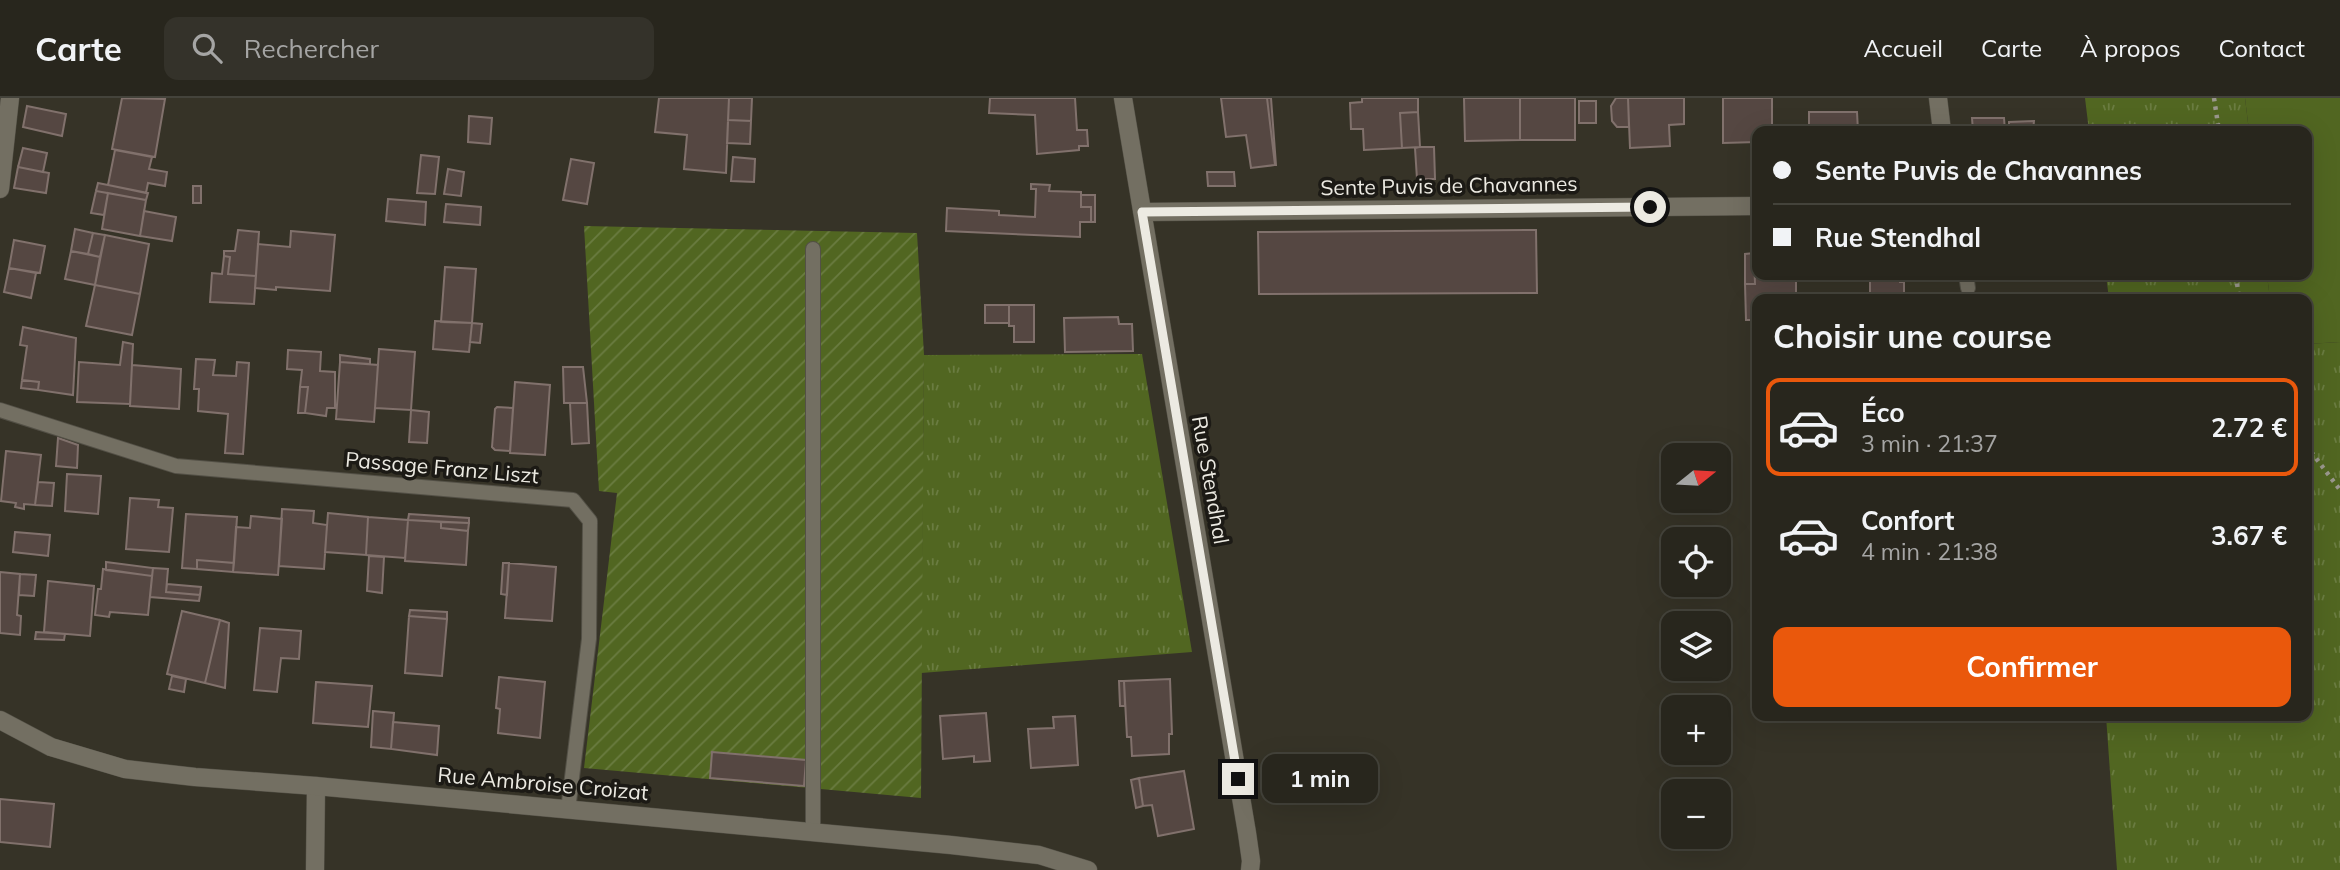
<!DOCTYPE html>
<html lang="fr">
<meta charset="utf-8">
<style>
:root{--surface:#28261d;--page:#34322a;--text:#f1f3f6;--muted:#a5a5a4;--line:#44433b;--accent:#ea580c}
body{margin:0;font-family:Mulish,sans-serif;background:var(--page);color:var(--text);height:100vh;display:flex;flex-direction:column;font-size:26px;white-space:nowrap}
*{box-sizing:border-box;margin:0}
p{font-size:23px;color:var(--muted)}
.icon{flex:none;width:38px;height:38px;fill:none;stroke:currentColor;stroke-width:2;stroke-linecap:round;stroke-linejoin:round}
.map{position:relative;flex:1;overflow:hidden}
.details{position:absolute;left:1752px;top:196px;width:560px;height:427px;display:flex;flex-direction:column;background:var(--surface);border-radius:14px;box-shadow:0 7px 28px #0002,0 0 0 2px var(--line)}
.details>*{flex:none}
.banner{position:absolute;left:1752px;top:28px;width:560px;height:154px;border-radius:14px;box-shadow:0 7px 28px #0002,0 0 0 2px var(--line);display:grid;align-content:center;height:154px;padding:0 21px;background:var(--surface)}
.needle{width:46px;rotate:72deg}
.buttons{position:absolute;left:1661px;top:345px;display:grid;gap:14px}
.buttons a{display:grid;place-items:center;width:70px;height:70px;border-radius:14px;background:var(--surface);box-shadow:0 7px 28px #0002,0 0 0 2px var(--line);font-size:35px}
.end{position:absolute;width:32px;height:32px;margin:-16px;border:9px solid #eceae2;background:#111;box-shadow:0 0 0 4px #111}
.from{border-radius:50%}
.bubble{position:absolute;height:49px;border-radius:14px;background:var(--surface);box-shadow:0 7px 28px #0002,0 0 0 2px var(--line);font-size:23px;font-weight:700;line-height:49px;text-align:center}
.banner b{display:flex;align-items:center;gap:24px;height:66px;font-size:26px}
.banner b+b{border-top:2px solid var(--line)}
.banner i{width:18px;height:18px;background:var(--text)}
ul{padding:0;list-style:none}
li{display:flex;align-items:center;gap:21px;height:98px;margin:0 14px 10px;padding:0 7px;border:4px solid transparent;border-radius:14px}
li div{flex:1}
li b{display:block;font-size:26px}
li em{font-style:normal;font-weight:700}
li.on{border-color:var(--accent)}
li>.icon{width:63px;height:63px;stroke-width:1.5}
h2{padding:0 21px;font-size:32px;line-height:84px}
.cta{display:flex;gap:14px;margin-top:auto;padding:14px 21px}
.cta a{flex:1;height:80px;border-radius:14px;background:var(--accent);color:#fff;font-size:28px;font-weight:700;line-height:80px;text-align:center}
header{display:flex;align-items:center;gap:42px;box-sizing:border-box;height:98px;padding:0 35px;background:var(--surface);border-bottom:2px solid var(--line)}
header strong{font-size:33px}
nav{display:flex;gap:38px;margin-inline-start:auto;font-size:24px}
.search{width:490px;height:63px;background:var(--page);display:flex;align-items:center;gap:18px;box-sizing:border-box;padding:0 24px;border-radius:14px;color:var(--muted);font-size:26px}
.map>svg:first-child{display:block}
</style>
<header>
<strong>Carte</strong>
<div class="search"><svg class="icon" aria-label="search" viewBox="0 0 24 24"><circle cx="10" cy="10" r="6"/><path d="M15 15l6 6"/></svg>Rechercher</div>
<nav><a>Accueil</a><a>Carte</a><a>À propos</a><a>Contact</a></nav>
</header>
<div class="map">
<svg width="2340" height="772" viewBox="0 0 2340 772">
<defs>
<pattern id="grass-tufts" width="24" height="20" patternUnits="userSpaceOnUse" patternTransform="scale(1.75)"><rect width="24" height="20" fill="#516621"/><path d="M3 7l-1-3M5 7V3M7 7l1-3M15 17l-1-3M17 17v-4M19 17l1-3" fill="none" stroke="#6a7c41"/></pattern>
<pattern id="garden-furrows" width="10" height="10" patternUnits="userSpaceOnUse" patternTransform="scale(1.75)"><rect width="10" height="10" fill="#516621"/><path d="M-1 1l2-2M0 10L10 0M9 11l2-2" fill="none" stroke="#6a7c41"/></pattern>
</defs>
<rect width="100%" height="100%" fill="#363327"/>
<path fill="url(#grass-tufts)" d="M2085,0H2245L2249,33H2089Z
M2106,177H2267L2270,201H2109Z
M2340,244V772H2117L2106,618H2306L2307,246Z
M1142,256L1192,554L921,575L924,257Z"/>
<path fill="#516621" d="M2245,0H2340V244L2307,246L2306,201H2270L2267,177H2306V33H2249Z"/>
<path fill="url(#garden-furrows)" d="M584,128L917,135L924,257L921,700L584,670L617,395L599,393Z"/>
<path fill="#554742" stroke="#81716c" stroke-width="2" d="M122,0L165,1L155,59L112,51Z
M659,0H729L726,75L684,71L687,37L655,34Z
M729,0H752L751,23L728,22Z
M990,0H1075L1077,32H1087L1088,48H1079V52L1037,56L1035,17L989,15Z
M1221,0H1267L1275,67L1251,70L1246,37L1226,39Z
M1267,0H1271L1276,67H1275Z
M1362,0H1418V14L1400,15L1402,50L1364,52L1363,31H1351L1350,5L1362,4Z
M1464,0H1520V42L1465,43Z
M1520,0H1575V42H1520Z
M1616,0H1628L1629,29H1617L1612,23L1611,8Z
M1628,0H1684V26L1669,27L1670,48L1630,50Z
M1723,0H1772V33H1757V44L1723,45Z
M1579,3H1596V25H1579Z
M27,8L66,16L62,38L23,29Z
M1418,14L1420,49L1402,50L1400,15Z
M1809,14H1857L1858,33H1797V31H1809Z
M469,18L492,20L490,46L468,44Z
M1972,20H2004L2005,33H1973Z
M728,22L751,23L750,46L727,45Z
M2034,23L2033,33H2009V24Z
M1420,49H1434L1435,81H1417L1415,50Z
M23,50L47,55L43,74L18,69Z
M115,52L152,59L149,71L167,74L165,88L148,85L146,95L108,87Z
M421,57L439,59L435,96L417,95Z
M733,59L755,61L754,84L731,83Z
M571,61L594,65L587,106L563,102Z
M18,69L49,75L46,95L14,90Z
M448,71L464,74L461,98L444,96Z
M1207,74H1234L1235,88H1208Z
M98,85L148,95L146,102L96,93Z
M1031,86L1050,87L1049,93L1081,94V109H1091V124H1080V139L946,133L947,110L999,113V117L1035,119L1036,91H1031Z
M193,88H201V105H193Z
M96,93L108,95L104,117L91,115Z
M108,95L146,102L140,138L102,131Z
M1081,97H1095V124H1091V109H1081Z
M388,101L426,104L425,127L386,123Z
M446,106L481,109L480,127L444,124Z
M144,113L176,119L172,143L140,138Z
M75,131L93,135L88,156L71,153Z
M238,132L259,134L256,178L228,176L230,159L224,158V153H235Z
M1536,132L1537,195L1259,196L1258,134Z
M291,133L335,137L330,193L276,189V192L255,190L258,146L290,149Z
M93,135L105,137L100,159L88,156Z
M105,137L149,146L140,196L95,187Z
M14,142L45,148L40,175L9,170Z
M71,153L100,159L95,187L65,181Z
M1754,155H1757V177H1796V201H1757V222H1746L1745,186H1755Z
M1754,155L1755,186H1745V156Z
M224,158L230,159L228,176L256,178L254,206L210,204L212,175L222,176Z
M445,169L476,171L472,225L441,224Z
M9,170L36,175L31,200L4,194Z
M1870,177H1900V184H1904V201H1870Z
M95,187L140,196L132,237L86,228Z
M985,207H1009V225H985Z
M1009,207H1034V244H1014V228H1009Z
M1118,219L1119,226H1132L1133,253L1065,254L1064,220Z
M435,223L472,225L469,254L433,251Z
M472,225L482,226L480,245L470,244Z
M23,229L76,240L73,297L38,292L39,284L22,282L27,248L20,247Z
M123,244L133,246L130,306L77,304L79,264L120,267Z
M379,251L415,254L411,312L375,310Z
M288,252L321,254L320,273L335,274V310H327L326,318L305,315L308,289H300L302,272L287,271Z
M340,257L370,261V266L340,264Z
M196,261L215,262L213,277L236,278L237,264L249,265L243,356L225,355L228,316L198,313L199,291H194Z
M340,264L378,267L374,324L336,321Z
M132,267L181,271L179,311L130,308Z
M563,269H583L587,305H564Z
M22,282L39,284L38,292L21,290Z
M515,284L550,287L545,357L510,355Z
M300,289H308L305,315H298Z
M570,305H587L589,345L572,346Z
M497,309L513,310L510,353L495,352L492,349L495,311Z
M411,312L429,314L427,345L409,344Z
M58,340L78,347L77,370L56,368Z
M6,353L41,357L35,407L24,406V411L15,409L16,405L1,403Z
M67,376L101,378L98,416L65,413Z
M38,384L54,385L52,408L35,407Z
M130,400L159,402L158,409L173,410L169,454L126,451Z
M282,411L314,413L313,425L327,427L324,471L279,468Z
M328,415L368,419L366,457L325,454Z
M186,416L237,419L234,465L197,462V471L182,470Z
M409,416L469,420V425L408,422Z
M251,418L282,421L278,477L233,474L236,429L250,430Z
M368,419L408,422L405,460L366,457Z
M408,422L441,424V430L468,433L466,467L405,463Z
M441,424L469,425L468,433L441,430Z
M15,434L50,437L48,458L13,454Z
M369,458L384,459L382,495L367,493Z
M197,462L234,465L233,474L197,471Z
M106,464L153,470L152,478L106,472Z
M503,465H509L507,497L501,496Z
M509,465L556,469L552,523L505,520Z
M153,470L168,471L166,494L200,497L199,503L150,499Z
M103,471L152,478L148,517L110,514L109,519L95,517L98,491H101Z
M0,474L20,476L17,517L21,518L20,537L0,535Z
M20,476L36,477L34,498L19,497Z
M48,483L94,488L90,538L44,534Z
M167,486L201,489L200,497L166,494Z
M410,512L447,514V521L409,518Z
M182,513L220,522L205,585L167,576Z
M409,518L447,521L442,578L405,575Z
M220,522L229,525L225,590L205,585Z
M260,530L301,533L299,561L281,560L277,594L254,592Z
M36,534L65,536L64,542L35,541Z
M172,578L186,581L184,594L169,591Z
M499,579L545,584L540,640L498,635L500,611L496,610Z
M1170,581L1172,636H1169V656L1132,658L1131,639H1127L1124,583Z
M1119,583H1124L1125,608H1120Z
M316,584L372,588L368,629L313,625Z
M373,613L394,615L391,651L371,649Z
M986,615L990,663L974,664V658L943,661L940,618Z
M1075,618L1078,667L1031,670L1028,631L1054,630L1053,619Z
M393,624L439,628L437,657L391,651Z
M712,654L806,662L804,688L710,680Z
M1184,673L1194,731L1158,738L1152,707L1143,708L1139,680Z
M1139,680L1143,708L1136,710L1131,682Z
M0,701L54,706L50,749L0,744Z"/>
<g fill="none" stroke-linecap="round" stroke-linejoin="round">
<defs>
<path id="service" d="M1966,177L1968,190
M0,312L176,368L573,402L590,423L589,541L568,712
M813,734V151"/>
<path id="minor" d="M1123,0L1247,735L1251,763L1250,772
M1938,0L1942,33
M0,91L10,0
M1142,114L1757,108
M315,772L316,688"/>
<path id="tertiary" d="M0,622L51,649L125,671L195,679L316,688L951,747L1039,757L1088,772"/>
</defs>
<use href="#service" stroke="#535046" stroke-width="16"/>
<use href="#minor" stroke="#535046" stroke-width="19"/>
<use href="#tertiary" stroke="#535046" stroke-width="19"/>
<path stroke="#9a978d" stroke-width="4.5" stroke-dasharray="3.5 5" stroke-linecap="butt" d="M2214,0L2219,33
M2236,177L2239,201
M2306,347L2340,392"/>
<use href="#service" stroke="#736f62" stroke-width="14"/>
<use href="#minor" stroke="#736f62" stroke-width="18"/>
<use href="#tertiary" stroke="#736f62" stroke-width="18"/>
</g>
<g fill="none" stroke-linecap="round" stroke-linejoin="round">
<path stroke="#eceae2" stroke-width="9" d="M1238,681L1142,114L1650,109"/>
</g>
<g text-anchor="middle" stroke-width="7" stroke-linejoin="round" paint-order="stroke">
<g font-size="21" fill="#eceae2" stroke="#1c1a15">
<text transform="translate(1449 88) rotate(-1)" y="7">Sente Puvis de Chavannes</text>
<text transform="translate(442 370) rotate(5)" y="7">Passage Franz Liszt</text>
<text transform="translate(1210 382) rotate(80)" y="7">Rue Stendhal</text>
<text transform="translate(543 686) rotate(5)" y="7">Rue Ambroise Croizat</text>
</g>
</g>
</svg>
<div class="buttons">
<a><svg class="needle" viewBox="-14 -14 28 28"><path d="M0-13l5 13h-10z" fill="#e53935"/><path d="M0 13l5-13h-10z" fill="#a5a5a4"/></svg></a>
<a><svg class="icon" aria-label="locate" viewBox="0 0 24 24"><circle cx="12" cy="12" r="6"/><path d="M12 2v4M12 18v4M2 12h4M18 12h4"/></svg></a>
<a><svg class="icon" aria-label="layers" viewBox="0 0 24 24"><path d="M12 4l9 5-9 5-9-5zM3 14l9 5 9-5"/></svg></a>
<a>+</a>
<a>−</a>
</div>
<i class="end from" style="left:1650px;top:109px"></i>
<i class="end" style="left:1238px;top:681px"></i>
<div class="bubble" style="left:1262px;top:656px;width:116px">1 min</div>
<div class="banner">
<b><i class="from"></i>Sente Puvis de Chavannes</b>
<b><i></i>Rue Stendhal</b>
</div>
<section class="details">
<h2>Choisir une course</h2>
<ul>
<li class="on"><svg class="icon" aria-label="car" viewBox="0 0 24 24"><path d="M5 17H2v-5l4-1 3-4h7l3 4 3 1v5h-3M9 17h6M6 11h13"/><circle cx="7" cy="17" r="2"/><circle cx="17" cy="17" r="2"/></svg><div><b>Éco</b><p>3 min · 21:37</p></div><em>2.72 €</em></li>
<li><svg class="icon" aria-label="car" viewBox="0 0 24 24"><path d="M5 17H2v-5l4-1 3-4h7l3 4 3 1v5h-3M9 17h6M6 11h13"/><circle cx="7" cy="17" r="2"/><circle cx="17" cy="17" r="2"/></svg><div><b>Confort</b><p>4 min · 21:38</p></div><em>3.67 €</em></li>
</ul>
<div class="cta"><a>Confirmer</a></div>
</section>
</div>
